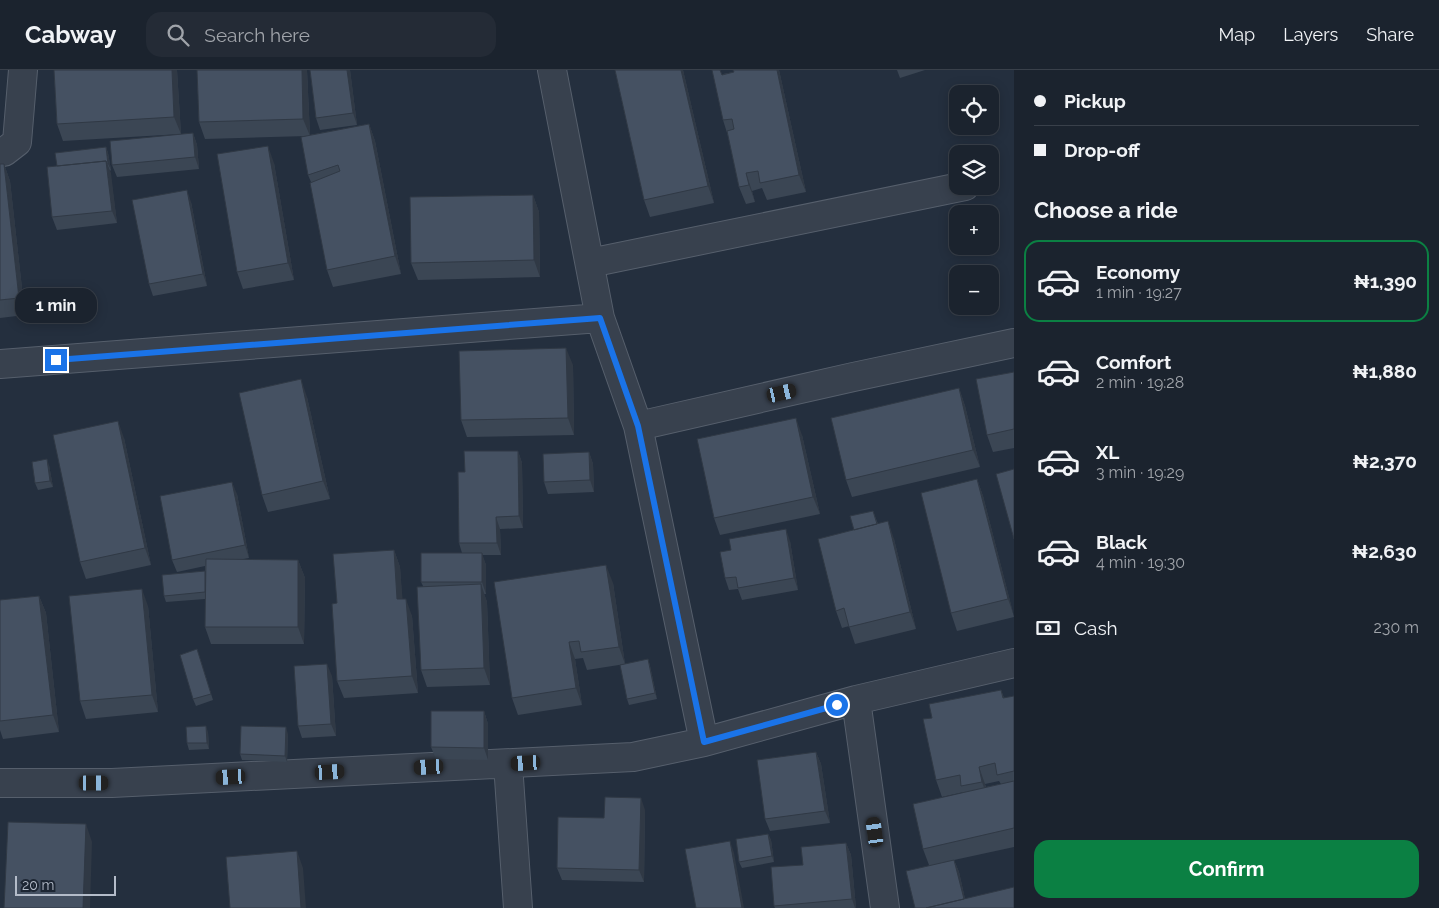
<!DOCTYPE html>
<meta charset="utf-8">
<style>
:root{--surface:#1b232e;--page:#242b36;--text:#f1f3f6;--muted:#a0a4aa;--line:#39404a;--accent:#0b8043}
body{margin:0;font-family:Raleway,sans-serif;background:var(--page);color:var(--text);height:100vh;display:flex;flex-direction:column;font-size:19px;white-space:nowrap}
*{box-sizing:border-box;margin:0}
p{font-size:16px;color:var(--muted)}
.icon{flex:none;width:28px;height:28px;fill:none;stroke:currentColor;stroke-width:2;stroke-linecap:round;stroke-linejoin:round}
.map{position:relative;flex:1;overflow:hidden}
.sheet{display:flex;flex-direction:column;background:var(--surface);width:425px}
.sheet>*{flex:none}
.guide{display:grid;align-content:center;height:110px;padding:0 20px;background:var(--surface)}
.tools{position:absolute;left:949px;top:15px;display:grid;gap:10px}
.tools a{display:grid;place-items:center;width:50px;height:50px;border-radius:10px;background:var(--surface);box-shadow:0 2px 12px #0003,0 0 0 1px var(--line);font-size:25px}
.scale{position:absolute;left:15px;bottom:12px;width:101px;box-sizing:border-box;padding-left:5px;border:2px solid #b4bcc9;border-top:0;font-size:14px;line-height:18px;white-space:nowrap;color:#b4bcc9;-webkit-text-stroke:4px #1d2633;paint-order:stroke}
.end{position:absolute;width:22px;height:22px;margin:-11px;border:6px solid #1a73e8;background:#fff;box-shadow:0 0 0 2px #fff}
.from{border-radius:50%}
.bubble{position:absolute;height:35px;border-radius:15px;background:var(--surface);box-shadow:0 2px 12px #0003,0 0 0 1px var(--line);font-size:16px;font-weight:700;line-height:35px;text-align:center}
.car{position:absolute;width:15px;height:30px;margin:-15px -8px;border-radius:6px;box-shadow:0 0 4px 1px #0007;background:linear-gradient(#222 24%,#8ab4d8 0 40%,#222 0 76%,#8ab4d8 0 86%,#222 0)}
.guide b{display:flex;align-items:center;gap:18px;height:48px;font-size:19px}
.guide b+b{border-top:1px solid var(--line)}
.guide i{width:12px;height:12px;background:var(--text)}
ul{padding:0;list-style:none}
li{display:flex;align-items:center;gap:15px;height:82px;margin:0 10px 8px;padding:0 10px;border:2px solid transparent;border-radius:15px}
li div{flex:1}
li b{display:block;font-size:19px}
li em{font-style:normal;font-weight:700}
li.on{border-color:var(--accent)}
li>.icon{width:45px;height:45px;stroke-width:1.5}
h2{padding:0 20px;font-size:22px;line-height:60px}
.pay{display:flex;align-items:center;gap:12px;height:55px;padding:0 20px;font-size:19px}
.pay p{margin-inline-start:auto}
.cta{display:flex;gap:10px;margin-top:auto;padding:10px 20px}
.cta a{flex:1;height:58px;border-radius:15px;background:var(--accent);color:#fff;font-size:20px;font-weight:700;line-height:58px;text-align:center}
header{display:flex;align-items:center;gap:30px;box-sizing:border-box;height:70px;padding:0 25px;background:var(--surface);border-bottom:1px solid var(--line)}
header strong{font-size:24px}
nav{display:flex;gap:28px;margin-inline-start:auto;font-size:18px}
.search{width:350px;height:45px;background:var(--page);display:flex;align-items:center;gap:12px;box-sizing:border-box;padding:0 18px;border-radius:15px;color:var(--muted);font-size:19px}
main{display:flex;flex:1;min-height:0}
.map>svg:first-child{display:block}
</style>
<header>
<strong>Cabway</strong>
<div class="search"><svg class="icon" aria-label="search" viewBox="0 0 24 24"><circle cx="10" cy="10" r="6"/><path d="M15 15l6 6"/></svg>Search here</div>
<nav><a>Map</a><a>Layers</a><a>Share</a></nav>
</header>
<main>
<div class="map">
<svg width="1014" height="838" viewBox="0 0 1014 838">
<rect width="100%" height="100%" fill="#242f3e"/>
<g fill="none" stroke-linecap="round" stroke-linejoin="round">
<defs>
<path id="minor" d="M552,0L600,248L638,356L704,672
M0,82H4L17,72L23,0
M590,193L965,116
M0,294L600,248
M638,356L853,307L1014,273
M856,630L885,838
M508,694L518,838
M0,713H112L633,687L704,672L856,630L1014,593"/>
</defs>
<use href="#minor" stroke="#565f6c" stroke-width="30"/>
<use href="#minor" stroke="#38414e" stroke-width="28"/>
</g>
<path fill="#3b4654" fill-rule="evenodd" d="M54,0H177L181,64L63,71L57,54Z
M197,0H307L310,65L369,54L375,71L401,204L333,217L327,200L311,112L308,105L307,66L205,69L199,52Z
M310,0H350L357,55L320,60L316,48Z
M615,0H683L714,133L650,147L644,130Z
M733,0H779L806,122L767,130L762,118L752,121L755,132L746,134L739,117L728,66L723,50V4L734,2Z
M897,0H925L900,8Z
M193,63L197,75L199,99L117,107L112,95Z
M106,77L108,83L111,100L110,101L117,153L57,160L52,147L57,96Z
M274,93L294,210L243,219L237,202Z
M0,94H4L10,111L25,245L0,248Z
M533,125L539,142L540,207L418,210L411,193Z
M191,132L207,216L153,226L149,214Z
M573,295L574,365L467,367L461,350Z
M1014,302V378L993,382L987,365Z
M959,318L965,336L980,397L852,427L846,410Z
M307,327L330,429L268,442L262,425Z
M802,365L820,444L720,465L714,448Z
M124,368L151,495L86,509L80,492Z
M518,381L522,393L523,458L500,459L501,485H482L486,495V524H484L487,532L490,615L427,617L421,600L423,516L421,512L462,483L459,473L465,402Z
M589,382L593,394L594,422L548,424L544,412Z
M49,395L53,417L38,420L35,413Z
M977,409L983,426L1014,547L957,561L951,543Z
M237,424L249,488L238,490H298L305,508L304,574H211L205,557V529L166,532L164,526L205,501V496L177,502L172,490Z
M873,441L878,454L894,469L916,559L855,574L849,556L842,558L836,541L854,460Z
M790,471L798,520L742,530L738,519L729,520L725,508Z
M394,480L400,497L402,529L412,546L418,623L344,628L337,611V533Z
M613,513L625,594L587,600L583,588L575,589L582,635L518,645L512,628Z
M39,526L46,543L59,662L3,669L0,660V530Z
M148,536L158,642L86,649L80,631Z
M197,579L213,630L196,636L193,629Z
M648,589L650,596L657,629L629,635L627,629Z
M332,606L336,666L302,668L298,656Z
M1001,620L1004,628L1014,626V777L954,790L959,802L965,829L1014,838H915L929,795L923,779L964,722L942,727L936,710L932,648ZM999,711L1001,714L986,717L985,714Z
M484,641L488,654V690L436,689L431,677Z
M208,662L209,679L189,680L187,673Z
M288,664L287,692L242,690L240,684Z
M816,682L821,694L830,753L770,761L765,749Z
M645,740L644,812L562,810L557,798L604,748Z
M768,764L771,770L774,792L742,798L739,792Z
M846,773L851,785L856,838H775L774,836L803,795Z"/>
<path fill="#303945" d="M172,0H177L181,64L174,47Z
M302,0H307L310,66L303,49Z
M347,0H350L357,55L353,43Z
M681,0H683L714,133L708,116Z
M777,0H779L806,122L799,105Z
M369,54L375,71L401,204L395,186Z
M193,63L197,75L199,99L195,87Z
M268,76L274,93L294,210L288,193Z
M106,77L108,83L111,100L108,94Z
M106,91L111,103L117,153L112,141Z
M4,94L10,111L25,245L19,228Z
M746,103L752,121L755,132L749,115Z
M187,120L191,132L207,216L203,204Z
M533,125L539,142L540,207L534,190Z
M566,278L573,295L574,365L568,348Z
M301,309L307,327L330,429L323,411Z
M959,318L965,336L980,397L973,380Z
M796,348L802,365L820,444L813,427Z
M118,351L124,368L151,495L145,478Z
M518,381L522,393L523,458L519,446Z
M589,382L593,394L594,422L590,410Z
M47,389L49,395L53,417L50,411Z
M977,409L983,426L1014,546L1008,529Z
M232,412L237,424L249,488L245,475Z
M496,447L500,459L501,485L497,473Z
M888,451L894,469L916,559L910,542Z
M786,459L790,471L798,520L794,508Z
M394,480L400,497L404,547L397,529Z
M482,483L486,495V524L482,512Z
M298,490L305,508L304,574L298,557Z
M606,495L613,513L625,594L619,577Z
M481,514L487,532L490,615L484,598Z
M142,519L148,536L158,642L152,625Z
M39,526L46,543L59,662L53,645Z
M406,529L412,546L418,623L412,606Z
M569,572L575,589L582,635L576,618Z
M648,589L650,596L657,629L655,623Z
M327,594L332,606L336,666L331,654Z
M484,641L488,654V690L484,678Z
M206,656L208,662L209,679L207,673Z
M286,657L288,664L287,692L285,686Z
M816,682L821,694L830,753L825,741Z
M979,697L985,714L988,729L982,712Z
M641,728L645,740L644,812L639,800Z
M86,754L92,772L90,838H83Z
M768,764L771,770L774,792L772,786Z
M730,771L734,783L744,838H742Z
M846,773L851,785L856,838H855L852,829Z
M297,781L303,798L306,838H301Z
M954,790L959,802L967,838L964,830Z"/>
<path fill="#455162" stroke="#303945" d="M54,0H172L174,47L57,54Z
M197,0H302L303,49L199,52Z
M310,0H347L353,43L316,48Z
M615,0H681L708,116L644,130Z
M712,0H720L722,5L734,2L733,0H777L799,105L760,113L758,101L746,103L749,115L739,117L727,61L734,59L732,49L723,50Z
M369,54L395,186L327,200L310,113L340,101L338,95L308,105L301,67Z
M193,63L195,87L112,95L110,71Z
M268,76L288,193L237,202L217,84Z
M106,77L108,94H107L106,91L57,96L55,83Z
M106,91L112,141L52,147L47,97Z
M0,94H4L19,228L0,230Z
M187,120L203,204L149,214L132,130Z
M533,125L534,190L411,193L410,127Z
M566,278L568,348L461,350L459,281Z
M1014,302V359L987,365L976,309Z
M301,309L323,411L262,425L239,323Z
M959,318L973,380L846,410L831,348Z
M796,348L813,427L714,448L697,369Z
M118,351L145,478L80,492L53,365Z
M464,381H518L519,446L496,447L497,473H459L458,402H465Z
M589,382L590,410L544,412L543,384Z
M47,389L50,411L35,413L32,392Z
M1014,399V469L996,404Z
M977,409L1008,529L951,543L921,423Z
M232,412L245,475L172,490L160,426Z
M873,441L877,454L854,460L850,446Z
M888,451L910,542L849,557L844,538L836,541L818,469Z
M786,459L794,508L738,518L736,507L725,508L720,482L731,480L729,469Z
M394,480L397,529H406L412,606L337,611L332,534L337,533L333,484Z
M421,483H482V512H421Z
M206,489L298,490V557H205Z
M606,495L619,577L581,582L579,571L569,572L576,618L512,628L494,512Z
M205,501V522L164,526L162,505Z
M481,514L484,598L421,600L417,517Z
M142,519L152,625L80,631L69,526Z
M39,526L53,645L0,651V530Z
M197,579L211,624L193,629L180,585Z
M648,589L655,623L627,629L620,595Z
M327,594L331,654L298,656L294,596Z
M1001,620L1003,628L1014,626V701L997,705L995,693L979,697L982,712L961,716L960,705L936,710L923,649L932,648L929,634Z
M431,641H484V678L431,677Z
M206,656L207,673H187L186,657Z
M241,656L286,657L285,686L240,684Z
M816,682L825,741L765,749L757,690Z
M1014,711V758L923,779L913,734Z
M605,727L641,728L639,800L557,798L558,747L604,748Z
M8,752L86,754L83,838H4Z
M768,764L772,786L739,792L736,769Z
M730,771L742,838H696L685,779Z
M846,773L852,829L774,836L771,797L803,795L801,777Z
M297,781L301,838H230L226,787Z
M954,790L964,829L926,838H915L906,801Z
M1014,817V838H926Z"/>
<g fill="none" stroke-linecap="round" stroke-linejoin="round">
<path stroke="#1a73e8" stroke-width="6" d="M56,290L600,248L638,356L704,672L837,635"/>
</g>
</svg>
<div class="tools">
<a><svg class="icon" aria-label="locate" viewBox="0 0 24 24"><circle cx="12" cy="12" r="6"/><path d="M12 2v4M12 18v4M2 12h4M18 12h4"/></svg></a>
<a><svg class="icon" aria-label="layers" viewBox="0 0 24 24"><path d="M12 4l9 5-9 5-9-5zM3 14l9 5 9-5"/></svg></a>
<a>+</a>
<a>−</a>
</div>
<div class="scale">20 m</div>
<i class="end from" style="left:837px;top:635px"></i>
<i class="end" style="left:56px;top:290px"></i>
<div class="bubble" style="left:15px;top:218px;width:82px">1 min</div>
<i class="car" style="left:782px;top:323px;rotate:77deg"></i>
<i class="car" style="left:526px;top:693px;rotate:267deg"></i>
<i class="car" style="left:429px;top:697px;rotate:267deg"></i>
<i class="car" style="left:330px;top:702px;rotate:87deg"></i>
<i class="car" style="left:231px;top:707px;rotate:267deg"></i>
<i class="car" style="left:94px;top:713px;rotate:90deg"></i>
<i class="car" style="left:875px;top:762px;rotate:352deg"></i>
</div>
<section class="sheet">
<div class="guide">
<b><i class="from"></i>Pickup</b>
<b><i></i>Drop-off</b>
</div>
<h2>Choose a ride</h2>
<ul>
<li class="on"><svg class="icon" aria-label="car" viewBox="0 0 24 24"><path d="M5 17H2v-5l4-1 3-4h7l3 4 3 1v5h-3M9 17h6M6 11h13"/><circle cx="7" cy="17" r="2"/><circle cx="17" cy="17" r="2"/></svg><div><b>Economy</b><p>1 min · 19:27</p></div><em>₦1,390</em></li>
<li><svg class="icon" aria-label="car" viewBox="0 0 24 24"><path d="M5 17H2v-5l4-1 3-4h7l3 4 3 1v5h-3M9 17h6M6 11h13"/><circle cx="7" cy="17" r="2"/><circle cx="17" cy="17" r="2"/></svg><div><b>Comfort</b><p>2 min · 19:28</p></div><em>₦1,880</em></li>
<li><svg class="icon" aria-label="car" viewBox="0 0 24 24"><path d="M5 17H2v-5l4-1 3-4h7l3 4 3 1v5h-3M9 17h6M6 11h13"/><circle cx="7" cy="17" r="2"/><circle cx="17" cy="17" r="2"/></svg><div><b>XL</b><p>3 min · 19:29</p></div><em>₦2,370</em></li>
<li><svg class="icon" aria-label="car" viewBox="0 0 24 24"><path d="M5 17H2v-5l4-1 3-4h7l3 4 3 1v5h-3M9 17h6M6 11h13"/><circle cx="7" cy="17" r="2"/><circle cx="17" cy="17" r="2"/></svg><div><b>Black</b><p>4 min · 19:30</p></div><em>₦2,630</em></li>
</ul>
<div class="pay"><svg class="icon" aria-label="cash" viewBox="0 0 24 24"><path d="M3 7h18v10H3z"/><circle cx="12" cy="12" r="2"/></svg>Cash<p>230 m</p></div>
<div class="cta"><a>Confirm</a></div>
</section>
</main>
